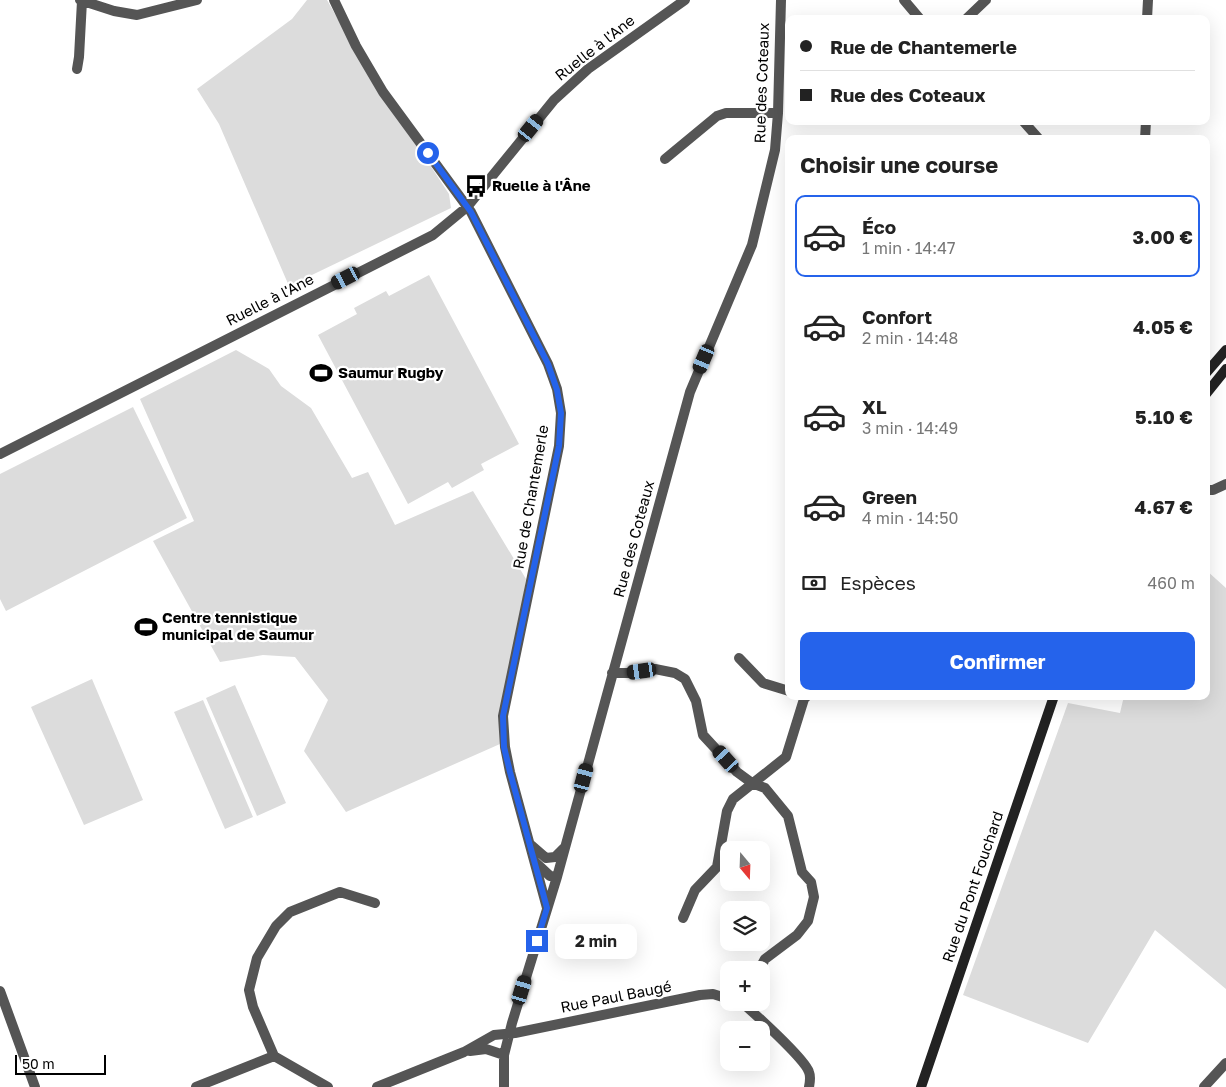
<!DOCTYPE html>
<html lang="fr">
<meta charset="utf-8">
<style>
:root{--surface:#fff;--page:#f2f2f2;--text:#222;--muted:#767676;--line:#e0e0e0;--accent:#2563eb}
body{margin:0;font-family:"Golos Text",sans-serif;background:var(--page);color:var(--text);height:100vh;display:flex;flex-direction:column;font-size:19px;white-space:nowrap}
*{box-sizing:border-box;margin:0}
p{font-size:16px;color:var(--muted)}
.icon{flex:none;width:28px;height:28px;fill:none;stroke:currentColor;stroke-width:2;stroke-linecap:round;stroke-linejoin:round}
.map{position:relative;flex:1;overflow:hidden}
.side{position:absolute;left:785px;top:135px;width:425px;height:565px;display:flex;flex-direction:column;background:var(--surface);border-radius:10px;box-shadow:0 5px 20px #0002}
.side>*{flex:none}
.hud{position:absolute;left:785px;top:15px;width:425px;height:110px;border-radius:10px;box-shadow:0 5px 20px #0002;display:grid;align-content:center;height:110px;padding:0 15px;background:var(--surface)}
.needle{width:32px;rotate:161deg}
.fabs{position:absolute;left:720px;top:841px;display:grid;gap:10px}
.fabs a{display:grid;place-items:center;width:50px;height:50px;border-radius:10px;background:var(--surface);box-shadow:0 5px 20px #0002;font-size:25px}
.scale{position:absolute;left:15px;bottom:12px;width:91px;box-sizing:border-box;padding-left:5px;border:2px solid #000;border-top:0;font-size:14px;line-height:18px;white-space:nowrap;color:#000;-webkit-text-stroke:4px #fff;paint-order:stroke}
.end{position:absolute;width:22px;height:22px;margin:-11px;border:6px solid #2563eb;background:#fff;box-shadow:0 0 0 2px #fff}
.from{border-radius:50%}
.bubble{position:absolute;height:35px;border-radius:10px;background:var(--surface);box-shadow:0 5px 20px #0002;font-size:16px;font-weight:700;line-height:35px;text-align:center}
.car{position:absolute;width:15px;height:30px;margin:-15px -8px;border-radius:6px;box-shadow:0 0 4px 1px #0007;background:linear-gradient(#222 24%,#8ab4d8 0 40%,#222 0 76%,#8ab4d8 0 86%,#222 0)}
.hud b{display:flex;align-items:center;gap:18px;height:48px;font-size:19px}
.hud b+b{border-top:1px solid var(--line)}
.hud i{width:12px;height:12px;background:var(--text)}
ul{padding:0;list-style:none}
li{display:flex;align-items:center;gap:15px;height:82px;margin:0 10px 8px;padding:0 5px;border:2px solid transparent;border-radius:10px}
li div{flex:1}
li b{display:block;font-size:19px}
li em{font-style:normal;font-weight:700}
li.selected{border-color:var(--accent)}
li>.icon{width:45px;height:45px;stroke-width:1.5}
h2{padding:0 15px;font-size:22px;line-height:60px}
.pay{display:flex;align-items:center;gap:12px;height:55px;padding:0 15px;font-size:19px}
.pay p{margin-inline-start:auto}
.action{display:flex;gap:10px;margin-top:auto;padding:10px 15px}
.action a{flex:1;height:58px;border-radius:10px;background:var(--accent);color:#fff;font-size:20px;font-weight:700;line-height:58px;text-align:center}
.map>svg:first-child{display:block}
</style>
<div class="map">
<svg width="1226" height="1087" viewBox="0 0 1226 1087">
<rect width="100%" height="100%" fill="#fff"/>
<path fill="#dcdcdc" d="M307,0H327L361,60L449,194L451,208L289,286L219,124L197,89L292,19Z
M429,275L519,444L481,464L484,470L452,488L448,482L408,504L318,335L357,314L354,308L386,291L389,296Z
M236,350L269,369L281,386L311,408L352,478L368,472L395,525L473,491L526,579L500,744L346,812L304,751L328,700L295,657L263,655L220,662L153,541L194,521L140,399Z
M133,407L187,518L6,611L0,599V474Z
M1206,570L1226,588V989L1155,930L1088,1043L963,995L1068,703L1120,713L1124,696H1206Z
M92,679L143,800L84,825L31,707Z
M235,685L286,803L257,816L206,698Z
M203,700L253,817L225,829L174,712Z"/>
<g fill="none" stroke-linecap="round" stroke-linejoin="round">
<path stroke="#555" stroke-width="10" d="M80,0L114,11L137,15L197,0
M334,0L356,46L383,92L471,212L548,364L557,389L561,413L559,446L503,716L505,747L510,772L547,908
M904,0L920,19
M966,19L986,0
M77,69L79,57L82,1
M1023,121L1039,139
M665,159L717,116L726,113H778
M0,454L433,235L467,207L554,100L588,69L685,0
M739,658L763,683L789,691
M612,673H628L655,669L675,673L685,679L696,701L703,735L737,772L752,783L765,788L788,816L802,872L811,882L814,897L808,921L797,935L765,959L759,970
M531,845L546,858L555,857L564,848
M536,863L550,876L557,877
M683,918L695,890L717,867L727,811L733,799L786,757L804,699L807,696
M741,1002C753,1012 805,1059 809,1072C811,1077 810,1082 809,1087
M470,1051L486,1049L504,1055
M196,1087L274,1056
M328,1087L274,1056L253,1007L249,990L257,958L276,926L290,912L340,892L375,903
M377,1087L464,1052L494,1035L515,1033L700,995L713,994L729,999
M504,1087V1055L512,1023L557,877L690,392L752,245L775,150L778,113L781,0
M1204,1087L1226,1063"/>
<path stroke="#555" stroke-width="10" d="M1147,19L1148,0
M1145,139L1146,121
M1206,490H1213L1226,484
M0,991L35,1087"/>
<path stroke="#222" stroke-width="10" d="M1206,373L1226,350
M1206,394L1226,369
M921,1087L1054,696"/>
</g>
<g fill="none" stroke-linecap="round" stroke-linejoin="round">
<path stroke="#2563eb" stroke-width="6" d="M428,153L471,212L548,364L557,390L561,413L559,446L503,716L504,747L510,772L547,908L537,941"/>
</g>
<defs>
<symbol id="bus-bare" viewBox="-9 -9 18 18"><path d="M-5-6H5V4H4V6H2V4H-2V6H-4V4H-5ZM-3.5-4V0h7V-4ZM-3.5 1.2v1.5H-2V1.2ZM2 1.2v1.5H3.5V1.2Z" fill="#000" stroke="#fff" stroke-width="2.5" paint-order="stroke"/></symbol>
<symbol id="stadium-bare" viewBox="-9 -9 18 18"><path d="M0-5a6.5 5 0 1 0 0 10a6.5 5 0 1 0 0-10ZM-3.5-1.8h7v3.6h-7Z" fill="#000" stroke="#fff" stroke-width="2.5" paint-order="stroke"/></symbol>
</defs>
<g fill-rule="evenodd">
<use href="#bus-bare" x="460" y="170" width="32" height="32"/>
<use href="#stadium-bare" x="305" y="357" width="32" height="32"/>
<use href="#stadium-bare" x="130" y="611" width="32" height="32"/>
</g>
<g text-anchor="middle" stroke-width="4.5" stroke-linejoin="round" paint-order="stroke">
<g font-size="15" fill="#000" stroke="#fff">
<text transform="translate(595 48) rotate(-38)" y="5">Ruelle à l'Ane</text>
<text transform="translate(762 83) rotate(-88)" y="5">Rue des Coteaux</text>
<text transform="translate(270 300) rotate(-27)" y="5">Ruelle à l'Ane</text>
<text transform="translate(531 497) rotate(-80)" y="5">Rue de Chantemerle</text>
<text transform="translate(634 539) rotate(-75)" y="5">Rue des Coteaux</text>
<text transform="translate(973 887) rotate(-71)" y="5">Rue du Pont Fouchard</text>
<text transform="translate(616 997) rotate(-11)" y="5">Rue Paul Baugé</text>
</g>
<g font-size="15" font-weight="bold" fill="#000" stroke="#fff" text-anchor="start">
<text x="492" y="191">Ruelle à l'Âne</text>
<text x="338" y="378">Saumur Rugby</text>
<text x="162" y="623">Centre tennistique<tspan x="162" dy="17">municipal de Saumur</tspan></text>
</g>
</g>
</svg>
<div class="fabs">
<a><svg class="needle" viewBox="-14 -14 28 28"><path d="M0-13l5 13h-10z" fill="#e53935"/><path d="M0 13l5-13h-10z" fill="#767676"/></svg></a>
<a><svg class="icon" aria-label="layers" viewBox="0 0 24 24"><path d="M12 4l9 5-9 5-9-5zM3 14l9 5 9-5"/></svg></a>
<a>+</a>
<a>−</a>
</div>
<div class="scale">50 m</div>
<i class="end from" style="left:428px;top:153px"></i>
<i class="end" style="left:537px;top:941px"></i>
<div class="bubble" style="left:555px;top:924px;width:82px">2 min</div>
<i class="car" style="left:531px;top:128px;rotate:39deg"></i>
<i class="car" style="left:346px;top:278px;rotate:243deg"></i>
<i class="car" style="left:704px;top:359px;rotate:203deg"></i>
<i class="car" style="left:642px;top:671px;rotate:262deg"></i>
<i class="car" style="left:726px;top:759px;rotate:318deg"></i>
<i class="car" style="left:584px;top:778px;rotate:15deg"></i>
<i class="car" style="left:522px;top:990px;rotate:17deg"></i>
<div class="hud">
<b><i class="from"></i>Rue de Chantemerle</b>
<b><i></i>Rue des Coteaux</b>
</div>
<section class="side">
<h2>Choisir une course</h2>
<ul>
<li class="selected"><svg class="icon" aria-label="car" viewBox="0 0 24 24"><path d="M5 17H2v-5l4-1 3-4h7l3 4 3 1v5h-3M9 17h6M6 11h13"/><circle cx="7" cy="17" r="2"/><circle cx="17" cy="17" r="2"/></svg><div><b>Éco</b><p>1 min · 14:47</p></div><em>3.00 €</em></li>
<li><svg class="icon" aria-label="car" viewBox="0 0 24 24"><path d="M5 17H2v-5l4-1 3-4h7l3 4 3 1v5h-3M9 17h6M6 11h13"/><circle cx="7" cy="17" r="2"/><circle cx="17" cy="17" r="2"/></svg><div><b>Confort</b><p>2 min · 14:48</p></div><em>4.05 €</em></li>
<li><svg class="icon" aria-label="car" viewBox="0 0 24 24"><path d="M5 17H2v-5l4-1 3-4h7l3 4 3 1v5h-3M9 17h6M6 11h13"/><circle cx="7" cy="17" r="2"/><circle cx="17" cy="17" r="2"/></svg><div><b>XL</b><p>3 min · 14:49</p></div><em>5.10 €</em></li>
<li><svg class="icon" aria-label="car" viewBox="0 0 24 24"><path d="M5 17H2v-5l4-1 3-4h7l3 4 3 1v5h-3M9 17h6M6 11h13"/><circle cx="7" cy="17" r="2"/><circle cx="17" cy="17" r="2"/></svg><div><b>Green</b><p>4 min · 14:50</p></div><em>4.67 €</em></li>
</ul>
<div class="pay"><svg class="icon" aria-label="cash" viewBox="0 0 24 24"><path d="M3 7h18v10H3z"/><circle cx="12" cy="12" r="2"/></svg>Espèces<p>460 m</p></div>
<div class="action"><a>Confirmer</a></div>
</section>
</div>
